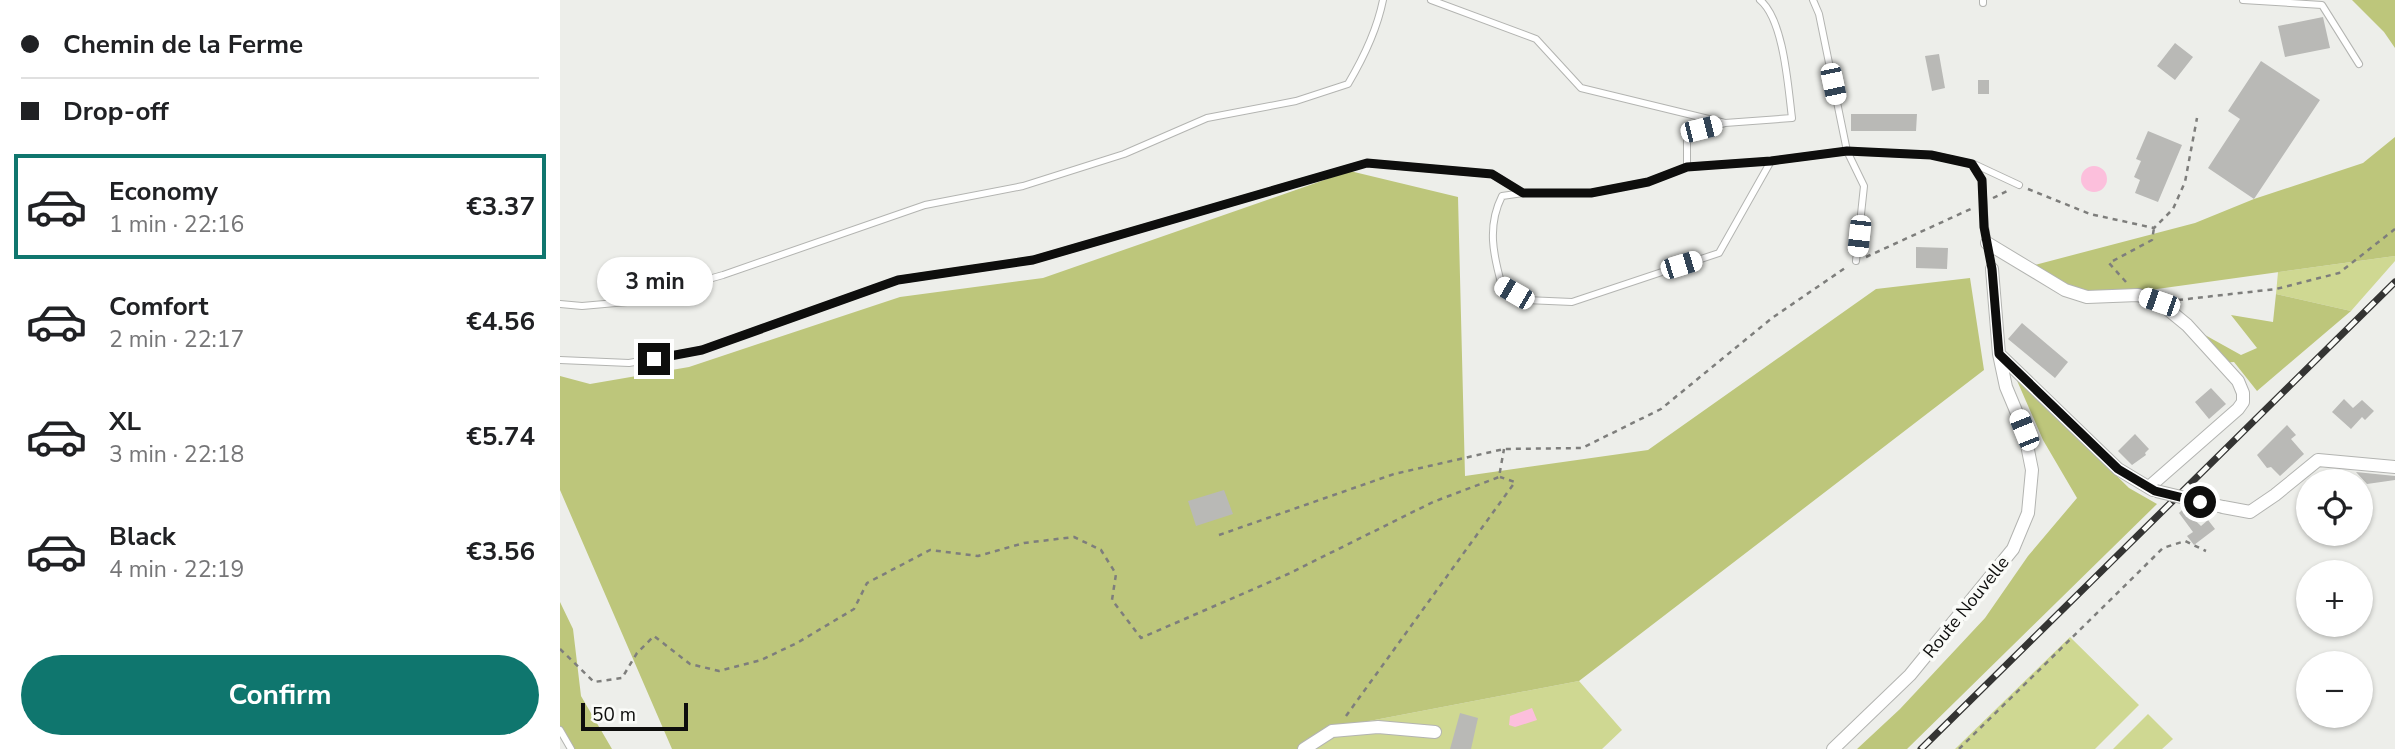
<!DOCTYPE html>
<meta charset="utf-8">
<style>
:root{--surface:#fff;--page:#f2f2f2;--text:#202124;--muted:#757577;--line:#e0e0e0;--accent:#0f766e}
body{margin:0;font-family:"Nunito Sans",sans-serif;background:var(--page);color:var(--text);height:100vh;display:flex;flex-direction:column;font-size:26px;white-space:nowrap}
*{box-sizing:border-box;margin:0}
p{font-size:23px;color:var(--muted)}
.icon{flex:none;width:38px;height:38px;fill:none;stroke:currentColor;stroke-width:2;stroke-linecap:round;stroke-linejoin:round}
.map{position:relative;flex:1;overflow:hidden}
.panel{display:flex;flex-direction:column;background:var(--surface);width:560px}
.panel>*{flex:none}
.top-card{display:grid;align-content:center;height:154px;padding:0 21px;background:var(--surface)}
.tools{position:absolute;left:1736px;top:469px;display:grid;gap:14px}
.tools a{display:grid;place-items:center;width:77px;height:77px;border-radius:50%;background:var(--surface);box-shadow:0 2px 5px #0004;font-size:35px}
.scale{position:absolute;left:21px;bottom:18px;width:107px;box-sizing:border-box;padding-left:7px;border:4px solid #0e0e0d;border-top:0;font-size:19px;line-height:24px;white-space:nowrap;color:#0e0e0d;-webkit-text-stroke:5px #fafbf8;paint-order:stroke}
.end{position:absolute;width:32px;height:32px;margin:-16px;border:9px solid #0e0e0d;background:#fff;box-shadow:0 0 0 4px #fff}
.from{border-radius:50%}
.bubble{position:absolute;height:49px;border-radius:24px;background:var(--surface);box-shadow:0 2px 5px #0004;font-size:23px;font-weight:700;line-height:49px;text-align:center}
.car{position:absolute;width:21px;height:42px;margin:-21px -10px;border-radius:9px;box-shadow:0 0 5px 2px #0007;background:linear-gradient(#fff 24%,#345 0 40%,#fff 0 76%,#345 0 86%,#fff 0)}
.top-card b{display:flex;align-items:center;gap:24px;height:66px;font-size:26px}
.top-card b+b{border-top:2px solid var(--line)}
.top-card i{width:18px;height:18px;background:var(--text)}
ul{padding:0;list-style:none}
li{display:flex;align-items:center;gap:21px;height:105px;margin:0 14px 10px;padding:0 7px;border:4px solid transparent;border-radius:0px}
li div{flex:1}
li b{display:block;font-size:26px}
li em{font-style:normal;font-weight:700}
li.active{border-color:var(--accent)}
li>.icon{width:63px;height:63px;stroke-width:1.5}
.button{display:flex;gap:14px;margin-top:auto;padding:14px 21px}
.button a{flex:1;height:80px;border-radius:42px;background:var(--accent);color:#fff;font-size:28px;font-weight:700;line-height:80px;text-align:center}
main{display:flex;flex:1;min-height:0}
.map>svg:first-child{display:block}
</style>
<main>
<section class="panel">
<div class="top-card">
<b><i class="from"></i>Chemin de la Ferme</b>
<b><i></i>Drop-off</b>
</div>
<ul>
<li class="active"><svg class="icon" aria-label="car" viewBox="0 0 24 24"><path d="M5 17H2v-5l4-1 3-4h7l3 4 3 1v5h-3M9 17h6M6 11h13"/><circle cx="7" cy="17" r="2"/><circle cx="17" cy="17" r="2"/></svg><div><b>Economy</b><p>1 min · 22:16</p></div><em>€3.37</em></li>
<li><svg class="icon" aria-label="car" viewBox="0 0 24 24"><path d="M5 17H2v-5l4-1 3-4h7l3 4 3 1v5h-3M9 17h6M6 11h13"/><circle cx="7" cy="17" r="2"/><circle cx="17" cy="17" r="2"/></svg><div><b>Comfort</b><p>2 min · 22:17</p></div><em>€4.56</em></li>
<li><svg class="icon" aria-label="car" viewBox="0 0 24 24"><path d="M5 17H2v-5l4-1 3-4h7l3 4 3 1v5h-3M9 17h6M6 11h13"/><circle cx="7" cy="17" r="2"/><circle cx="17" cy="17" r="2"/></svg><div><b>XL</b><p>3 min · 22:18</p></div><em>€5.74</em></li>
<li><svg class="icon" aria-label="car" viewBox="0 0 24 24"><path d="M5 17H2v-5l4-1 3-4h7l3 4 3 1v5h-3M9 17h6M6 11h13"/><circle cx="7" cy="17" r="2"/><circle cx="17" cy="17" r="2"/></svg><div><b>Black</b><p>4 min · 22:19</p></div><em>€3.56</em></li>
</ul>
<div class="button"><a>Confirm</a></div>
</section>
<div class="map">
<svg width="1835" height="749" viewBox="0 0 1835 749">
<rect width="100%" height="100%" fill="#edeeea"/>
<path fill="#cfd892" d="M1835,256V261L1791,311L1716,294L1718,272Z
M1510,637L1579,705L1535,749H1395Z
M1019,681L1062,730L1042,749H739L778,727Z
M1588,714L1613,739L1602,749H1553Z"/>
<path fill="#bdc67b" d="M1792,0H1835V48L1824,32Z
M1835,137V256L1597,289L1578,295L1527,297L1467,267L1635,223L1694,199L1803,163Z
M790,171L898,197L905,476L1088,450L1316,289L1410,278L1424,370L1019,681L778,727L739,749H112L0,490V376L30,384L129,367L340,297L483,278Z
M1716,294L1791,311L1697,391L1674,362L1660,363L1627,325L1681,355L1697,348L1671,315L1713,322Z
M1455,376L1569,488L1597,504L1347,749H1297L1340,709L1425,618L1468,556L1517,498L1483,440Z
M0,602L13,629L21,696L52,749H9L0,730Z"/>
<path fill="#fcbfdc" d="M1521 179a13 13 0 1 1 26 0a13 13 0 1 1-26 0Z
M972,708L977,720L955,727L949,725L950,716Z"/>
<path fill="#b9b9b6" d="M1763,17L1770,48L1725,57L1718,26Z
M1615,43L1633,57L1615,80L1597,66Z
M1379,54L1385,88L1372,91L1365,56Z
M1701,61L1760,100L1694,199L1648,168L1680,119L1668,111Z
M1418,80H1429V94H1418Z
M1291,114H1357L1356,131H1291Z
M1588,131L1622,145L1598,202L1575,193L1580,180L1574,177L1581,161L1576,159Z
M1356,247L1388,248L1387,269L1356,268Z
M1462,323L1508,362L1495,378L1448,339Z
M1651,388L1666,404L1649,419L1635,402Z
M1784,399L1793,408L1802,400L1814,411L1805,420L1802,417L1791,429L1772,412Z
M1727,425L1736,435L1731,439L1744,454L1720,476L1711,467L1707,468L1697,455Z
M1575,434L1589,449L1585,453L1586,455L1572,465L1558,451Z
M1796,472L1835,476V480L1807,484Z
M664,490L673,514L636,526L628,501Z
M1623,509L1641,526L1648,520L1655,529L1634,545L1627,536L1633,532L1619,513Z
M900,713L918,718L911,749H890Z"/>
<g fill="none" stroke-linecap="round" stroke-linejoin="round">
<defs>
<path id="lane" d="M871,0L976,39L1021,88L1165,123
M1253,0L1259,14L1287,151L1304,186L1296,261
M1683,0L1762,5L1799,64
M1423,3V0
M1211,161L1159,253L1012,302L966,300L942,286C933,254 927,226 942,196L963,193H1031L1088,182L1127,167L1211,161L1287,151L1372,155L1412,164L1422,180L1425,227L1432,269
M1414,164L1459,185
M1127,167V141L1141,129L1165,123L1232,118C1228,87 1224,20 1200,0
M0,304L22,306L67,302L163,275L365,205L463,186L564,154L647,118L736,101L788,84C804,57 817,30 823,0
M0,360L69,363L142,350L338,280L473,260L807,163L932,174L963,193
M0,730L11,749"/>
<path id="street" d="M1427,243L1505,290L1527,297L1578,295L1599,302L1627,325L1678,381L1683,393V402L1678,409L1589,487
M1439,354L1558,469L1593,490
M1663,507L1690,512L1715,495L1758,460L1835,467
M744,749L772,731L818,727L875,732
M1273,749L1350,675L1453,549L1468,513L1472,470L1464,430L1446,387L1439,354L1432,269"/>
</defs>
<use href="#lane" stroke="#b3b4b1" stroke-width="8"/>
<use href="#street" stroke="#b3b4b1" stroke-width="14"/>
<path stroke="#7e7e7c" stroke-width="2.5" stroke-dasharray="5 5" stroke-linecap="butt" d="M1468,189L1530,214L1594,228L1613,209L1625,182L1637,118
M1433,198L1449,190
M1306,257L1415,207
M1566,282L1549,263L1592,240L1594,228
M1618,300L1716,289L1779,273L1835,229
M659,535L834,474L944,449L1022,448L1101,409L1212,318L1288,266
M0,649L34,682L62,678L77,653L94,636L130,664L159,671L201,660L237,643L294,609L307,583L370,550L418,556L464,543L514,537L541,550L556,574L552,600L581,638L728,574L873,502L939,477L944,449
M786,716L955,482L940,477
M1399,749L1603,548L1625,541L1646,551"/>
<use href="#lane" stroke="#fff" stroke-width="6"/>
<use href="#street" stroke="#fff" stroke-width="12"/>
<defs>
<path id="rail" d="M1361,749L1835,282"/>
</defs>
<use href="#rail" stroke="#343433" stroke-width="7"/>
<use href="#rail" stroke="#fafbf8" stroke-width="4.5" stroke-dasharray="13" stroke-linecap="butt"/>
<defs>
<path id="street-bridge" d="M1596,491L1663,507"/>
</defs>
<use href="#street-bridge" stroke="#b3b4b1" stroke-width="14" stroke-linecap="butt"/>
<use href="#street-bridge" stroke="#fff" stroke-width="12"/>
</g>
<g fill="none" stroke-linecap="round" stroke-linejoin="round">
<path stroke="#0e0e0d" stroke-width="9" d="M94,359L142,350L338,280L473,260L807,163L932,174L963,193H1031L1088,182L1127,167L1211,161L1287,151L1371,155L1412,164L1422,180L1424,227L1432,269L1439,354L1558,469L1595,491L1640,502"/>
</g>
<g text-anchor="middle" stroke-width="7" stroke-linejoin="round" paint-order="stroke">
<g font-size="18" fill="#0e0e0d" stroke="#fafbf8">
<text transform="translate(1406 607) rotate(-51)" y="6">Route Nouvelle</text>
</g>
</g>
</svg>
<div class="tools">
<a><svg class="icon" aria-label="locate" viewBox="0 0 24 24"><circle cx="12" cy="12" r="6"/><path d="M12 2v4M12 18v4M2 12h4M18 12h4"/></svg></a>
<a>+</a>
<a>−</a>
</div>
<div class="scale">50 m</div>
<i class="end from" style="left:1640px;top:502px"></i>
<i class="end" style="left:94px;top:359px"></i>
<div class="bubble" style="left:37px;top:257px;width:116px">3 min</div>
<i class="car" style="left:1273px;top:84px;rotate:168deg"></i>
<i class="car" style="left:1141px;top:129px;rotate:76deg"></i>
<i class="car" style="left:1299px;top:236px;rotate:186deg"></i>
<i class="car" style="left:1121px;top:265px;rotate:73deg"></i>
<i class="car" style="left:954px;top:293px;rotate:300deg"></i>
<i class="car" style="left:1599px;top:302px;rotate:289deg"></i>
<i class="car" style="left:1464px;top:430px;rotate:338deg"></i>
</div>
</main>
